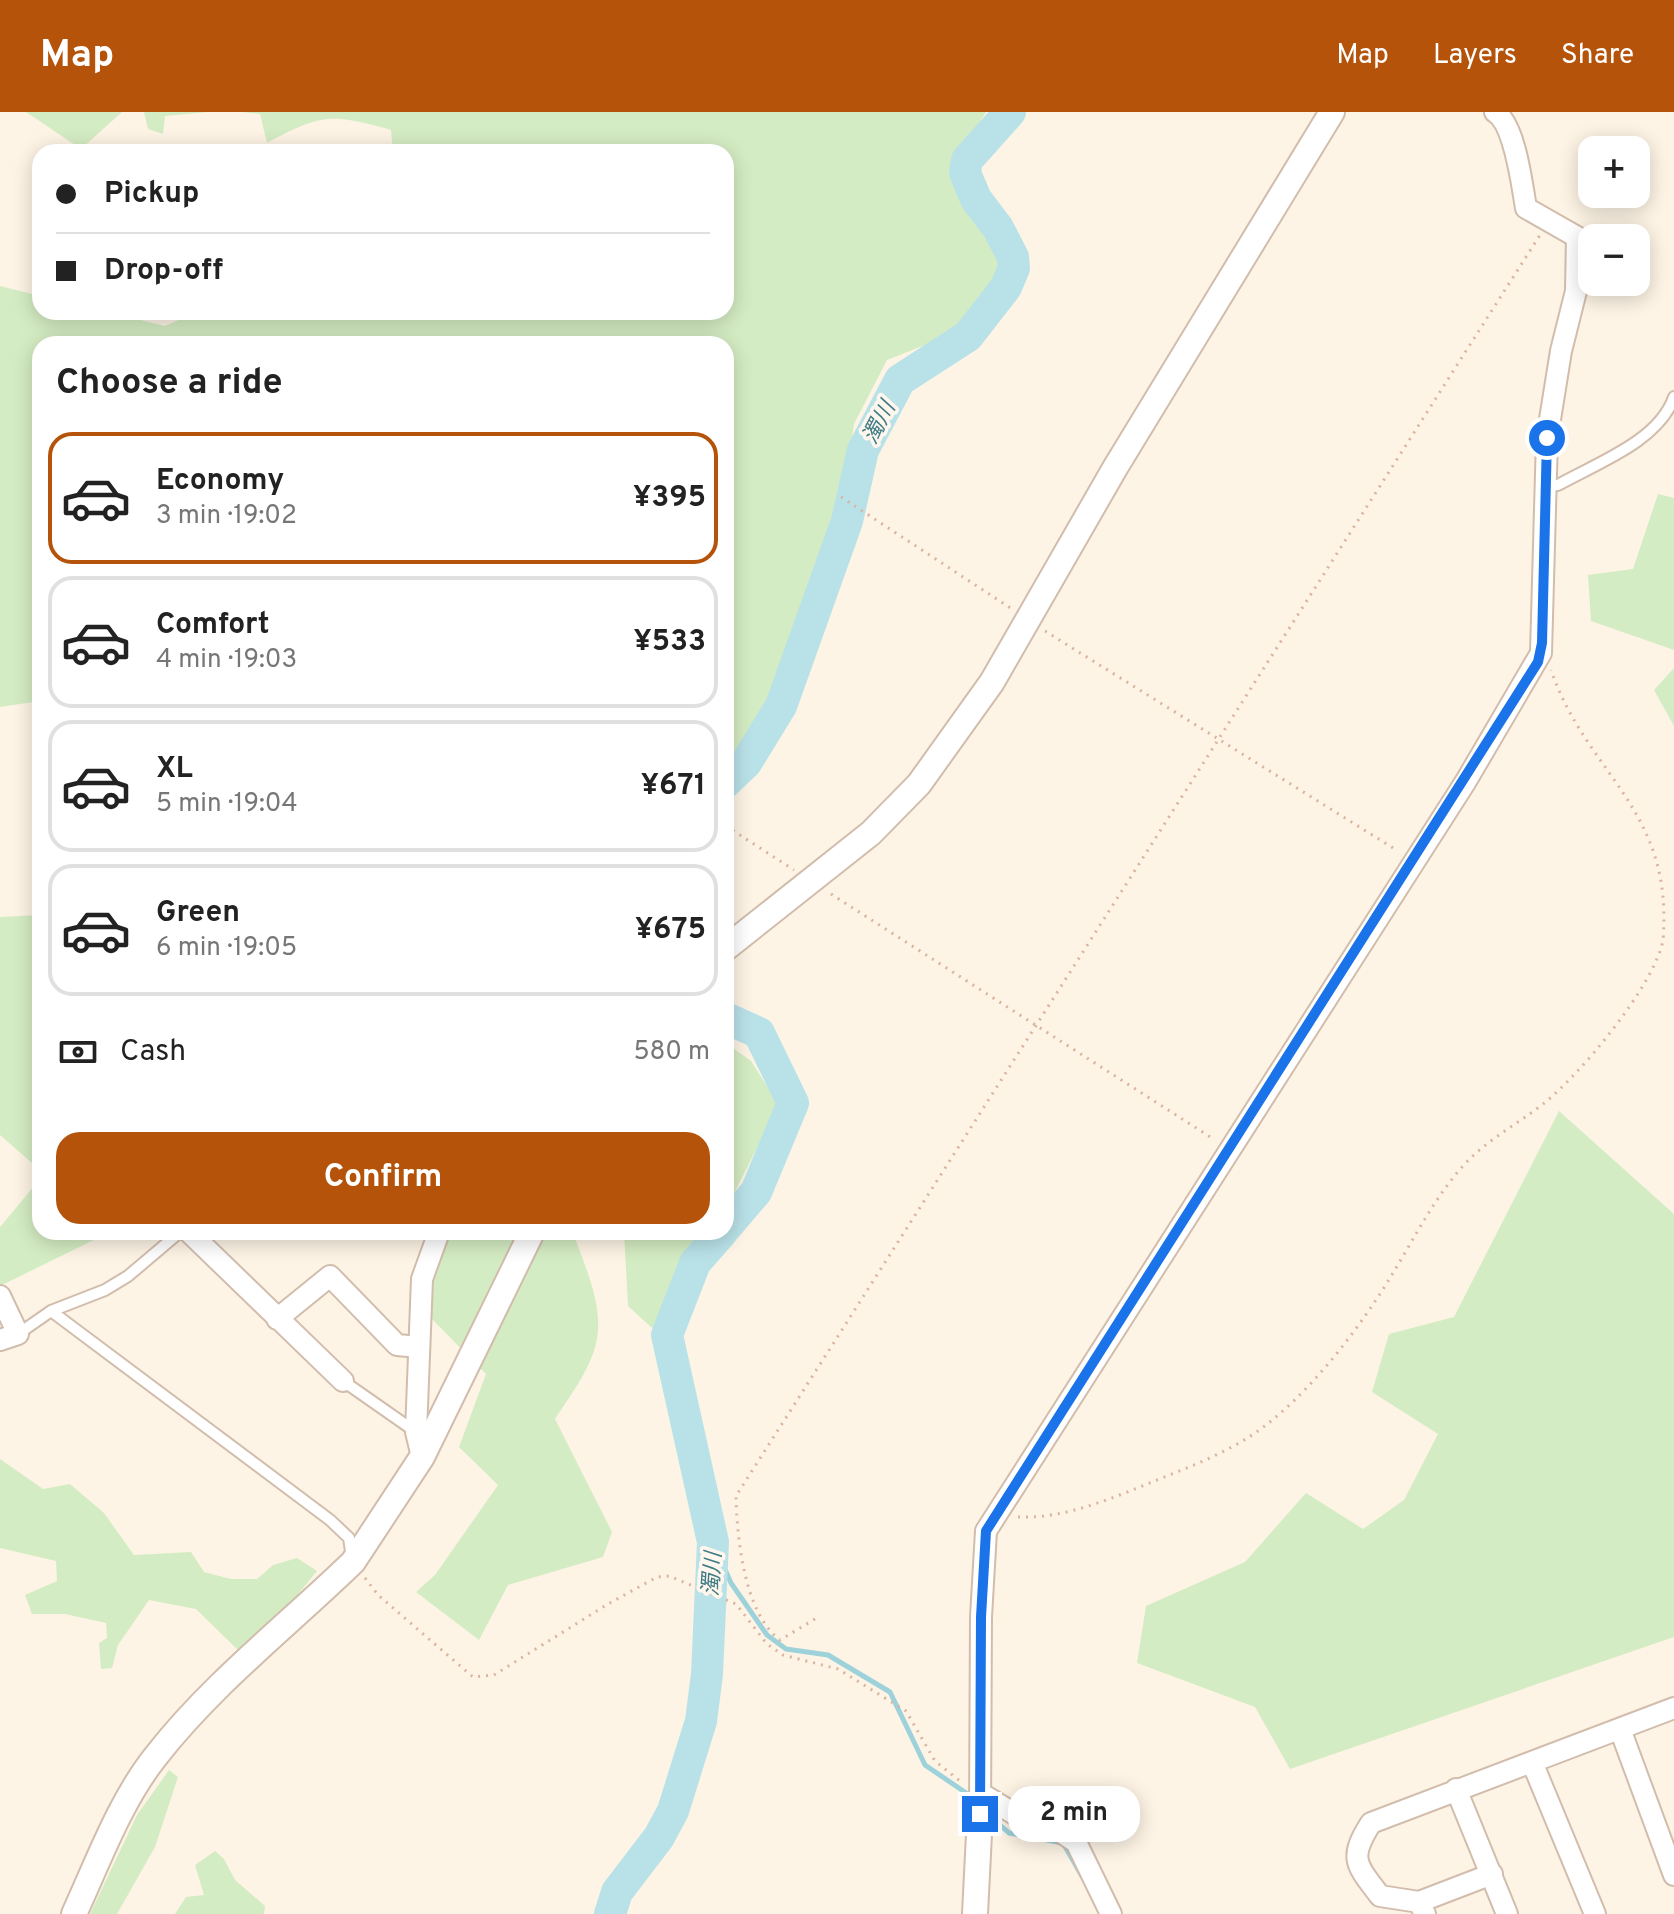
<!DOCTYPE html>
<meta charset="utf-8">
<style>
:root{--surface:#fff;--page:#f2f2f2;--text:#222;--muted:#767676;--line:#e0e0e0;--accent:#b45309}
body{margin:0;font-family:Overpass,"Noto Sans JP",sans-serif;background:var(--page);color:var(--text);height:100vh;display:flex;flex-direction:column;font-size:30px;white-space:nowrap}
*{box-sizing:border-box;margin:0}
p{font-size:26px;color:var(--muted)}
.icon{flex:none;width:44px;height:44px;fill:none;stroke:currentColor;stroke-width:2;stroke-linecap:round;stroke-linejoin:round}
.map{position:relative;flex:1;overflow:hidden}
.drawer{position:absolute;left:32px;top:224px;width:702px;height:904px;display:flex;flex-direction:column;background:var(--surface);border-radius:24px;box-shadow:0 4px 20px #0003}
.drawer>*{flex:none}
.banner{position:absolute;left:32px;top:32px;width:702px;height:176px;border-radius:24px;box-shadow:0 4px 20px #0003;display:grid;align-content:center;height:176px;padding:0 24px;background:var(--surface)}
.fabs{position:absolute;left:1578px;top:24px;display:grid;gap:16px}
.fabs a{display:grid;place-items:center;width:72px;height:72px;border-radius:16px;background:var(--surface);box-shadow:0 4px 20px #0003;font-size:40px}
.end{position:absolute;width:36px;height:36px;margin:-18px;border:10px solid #1a73e8;background:#fff;box-shadow:0 0 0 4px #fff}
.from{border-radius:50%}
.bubble{position:absolute;height:56px;border-radius:24px;background:var(--surface);box-shadow:0 4px 20px #0003;font-size:26px;font-weight:700;line-height:56px;text-align:center}
.banner b{display:flex;align-items:center;gap:28px;height:76px;font-size:30px}
.banner b+b{border-top:2px solid var(--line)}
.banner i{width:20px;height:20px;background:var(--text)}
ul{padding:0;list-style:none}
li{display:flex;align-items:center;gap:24px;height:132px;margin:0 16px 12px;padding:0 8px;border:4px solid var(--line);border-radius:24px}
li div{flex:1}
li b{display:block;font-size:30px}
li em{font-style:normal;font-weight:700}
li.current{border-color:var(--accent)}
li>.icon{width:72px;height:72px;stroke-width:1.5}
h2{padding:0 24px;font-size:36px;line-height:96px}
.pay{display:flex;align-items:center;gap:20px;height:88px;padding:0 24px;font-size:30px}
.pay p{margin-inline-start:auto}
.button{display:flex;gap:16px;margin-top:auto;padding:16px 24px}
.button a{flex:1;height:92px;border-radius:24px;background:var(--accent);color:#fff;font-size:32px;font-weight:700;line-height:92px;text-align:center}
header{display:flex;align-items:center;gap:48px;box-sizing:border-box;height:112px;padding:0 40px;background:var(--accent);color:#fff}
header strong{font-size:38px}
nav{display:flex;gap:44px;margin-inline-start:auto;font-size:28px}
.map>svg:first-child{display:block}
</style>
<header>
<strong>Map</strong>
<nav><a>Map</a><a>Layers</a><a>Share</a></nav>
</header>
<div class="map">
<svg width="1674" height="1802" viewBox="0 0 1674 1802">
<rect width="100%" height="100%" fill="#fdf4e5"/>
<path fill="#d4ecc3" d="M26,0H122L81,37Z
M144,0H208L165,4L163,22L148,17Z
M241,0H986L955,51L962,84L986,115L1004,145L1006,157L999,176L963,218L887,248L854,312L840,406L778,591L743,649L726,664V232H40V589L0,595V174L40,184V200H107L165,214L197,200H726V40H393L391,18C331,1 321,2 267,31L260,2Z
M1658,382L1674,386V538L1591,509L1588,463L1633,457Z
M1674,556V614L1654,578Z
M40,803V1058L0,1023V805Z
M726,931L751,949L779,993L726,1097Z
M1559,999L1674,1102V1525L1290,1657L1255,1595L1137,1551L1146,1494L1245,1450L1306,1381L1363,1417L1404,1388L1438,1322L1372,1280L1389,1222L1454,1205Z
M40,1067V1120H110L0,1174V1115Z
M430,1120H573C583,1150 600,1185 598,1217C597,1249 572,1281 555,1307L612,1420L603,1445L508,1473L479,1528L416,1480L435,1463L498,1373L459,1335L486,1262L427,1202Z
M624,1120H711L652,1216L628,1194Z
M0,1347L43,1377L70,1372L104,1401L134,1443L191,1440L204,1460L231,1467H257L273,1453L297,1446L317,1459L286,1497L240,1540L196,1497L149,1488L118,1533L112,1556L101,1557L99,1531L107,1526L106,1511L65,1502H32L25,1483L57,1469L56,1449L0,1436Z
M169,1658L178,1665L155,1735L117,1802H90L137,1703Z
M215,1739L224,1747L235,1768L265,1794L264,1802H175L186,1785L204,1783L195,1753Z"/>
<g fill="none" stroke-linecap="round" stroke-linejoin="round">
<path stroke="#9ed2da" stroke-width="5" d="M713,1430L731,1471L767,1523L786,1537L828,1543L890,1580L925,1653L975,1687
M990,1704L1009,1721L1063,1731L1083,1766"/>
<path stroke="#b9e2e8" stroke-width="32" d="M726,670L746,651L781,594L847,409L863,338L900,268L968,224L1006,175L1014,156L1013,145L998,116L976,87L965,61L967,48L1010,0
M726,906L759,921L793,991L756,1080L726,1115
M610,1802L617,1780L659,1725L673,1699L701,1609L707,1562L713,1430L667,1223L695,1151L722,1120"/>
<defs>
<path id="service" d="M1544,374L1558,373C1597,351 1659,329 1674,285
M51,1199L105,1178L128,1164L180,1120
M18,1222L51,1199L330,1408L349,1426L352,1446
M343,1269L416,1320"/>
<path id="minor" d="M189,1120L343,1269
M0,1184L18,1222L0,1228
M277,1207L330,1164L397,1233L419,1235
M422,1345L416,1320L422,1167L439,1120
M1620,1617L1674,1763
M1532,1650L1595,1802
M1456,1677L1507,1802
M982,1682L1029,1711L1056,1717L1076,1730L1111,1802
M980,1702L981,1505L986,1419L1466,669L1541,541L1547,326L1561,239L1576,179L1577,125L1526,96C1522,73 1515,12 1495,0
M1419,1790L1492,1762
M1425,1802L1419,1790L1380,1784C1356,1752 1348,1747 1371,1711L1674,1596"/>
<path id="tertiary" d="M726,836L871,721L919,672L992,570L1115,356L1332,0
M74,1802C98,1750 120,1689 156,1644C212,1572 288,1513 353,1450L422,1345L532,1120
M975,1802L980,1702"/>
</defs>
<use href="#service" stroke="#d2bdad" stroke-width="14"/>
<use href="#minor" stroke="#d2bdad" stroke-width="24"/>
<use href="#tertiary" stroke="#d2bdad" stroke-width="28"/>
<path stroke="#d9b49e" stroke-width="3" stroke-dasharray="2 6" stroke-linecap="butt" d="M841,385L1012,497
M1045,519L1398,739
M726,714L794,758
M831,782L1215,1028
M1018,1405C1064,1407 1110,1387 1152,1370C1187,1356 1224,1342 1255,1321C1309,1284 1363,1212 1396,1156C1417,1121 1435,1086 1462,1055C1486,1028 1515,1014 1543,992C1579,964 1655,873 1663,828C1674,697 1587,663 1551,558
M365,1466L378,1483L473,1565L494,1563L608,1492L657,1465L669,1464L736,1492L767,1532L783,1543L838,1557L906,1599L935,1649L960,1669
M815,1507L780,1528C744,1501 737,1426 736,1384L1540,123"/>
<use href="#service" stroke="#fff" stroke-width="10"/>
<use href="#minor" stroke="#fff" stroke-width="20"/>
<use href="#tertiary" stroke="#fff" stroke-width="24"/>
</g>
<g fill="none" stroke-linecap="round" stroke-linejoin="round">
<path stroke="#1a73e8" stroke-width="10" d="M980,1702L981,1505L986,1419L1538,550L1542,531L1547,326"/>
</g>
<g text-anchor="middle" stroke-width="7" stroke-linejoin="round" paint-order="stroke">
<g font-size="22" font-style="italic" fill="#3f7b85" stroke="#fff7ed">
<text transform="translate(878 310) rotate(-62)" y="8">濁川</text>
<text transform="translate(711 1462) rotate(-86)" y="8">濁川</text>
</g>
</g>
</svg>
<div class="fabs">
<a>+</a>
<a>−</a>
</div>
<i class="end from" style="left:1547px;top:326px"></i>
<i class="end" style="left:980px;top:1702px"></i>
<div class="bubble" style="left:1008px;top:1674px;width:132px">2 min</div>
<div class="banner">
<b><i class="from"></i>Pickup</b>
<b><i></i>Drop-off</b>
</div>
<section class="drawer">
<h2>Choose a ride</h2>
<ul>
<li class="current"><svg class="icon" aria-label="car" viewBox="0 0 24 24"><path d="M5 17H2v-5l4-1 3-4h7l3 4 3 1v5h-3M9 17h6M6 11h13"/><circle cx="7" cy="17" r="2"/><circle cx="17" cy="17" r="2"/></svg><div><b>Economy</b><p>3 min · 19:02</p></div><em>¥395</em></li>
<li><svg class="icon" aria-label="car" viewBox="0 0 24 24"><path d="M5 17H2v-5l4-1 3-4h7l3 4 3 1v5h-3M9 17h6M6 11h13"/><circle cx="7" cy="17" r="2"/><circle cx="17" cy="17" r="2"/></svg><div><b>Comfort</b><p>4 min · 19:03</p></div><em>¥533</em></li>
<li><svg class="icon" aria-label="car" viewBox="0 0 24 24"><path d="M5 17H2v-5l4-1 3-4h7l3 4 3 1v5h-3M9 17h6M6 11h13"/><circle cx="7" cy="17" r="2"/><circle cx="17" cy="17" r="2"/></svg><div><b>XL</b><p>5 min · 19:04</p></div><em>¥671</em></li>
<li><svg class="icon" aria-label="car" viewBox="0 0 24 24"><path d="M5 17H2v-5l4-1 3-4h7l3 4 3 1v5h-3M9 17h6M6 11h13"/><circle cx="7" cy="17" r="2"/><circle cx="17" cy="17" r="2"/></svg><div><b>Green</b><p>6 min · 19:05</p></div><em>¥675</em></li>
</ul>
<div class="pay"><svg class="icon" aria-label="cash" viewBox="0 0 24 24"><path d="M3 7h18v10H3z"/><circle cx="12" cy="12" r="2"/></svg>Cash<p>580 m</p></div>
<div class="button"><a>Confirm</a></div>
</section>
</div>
